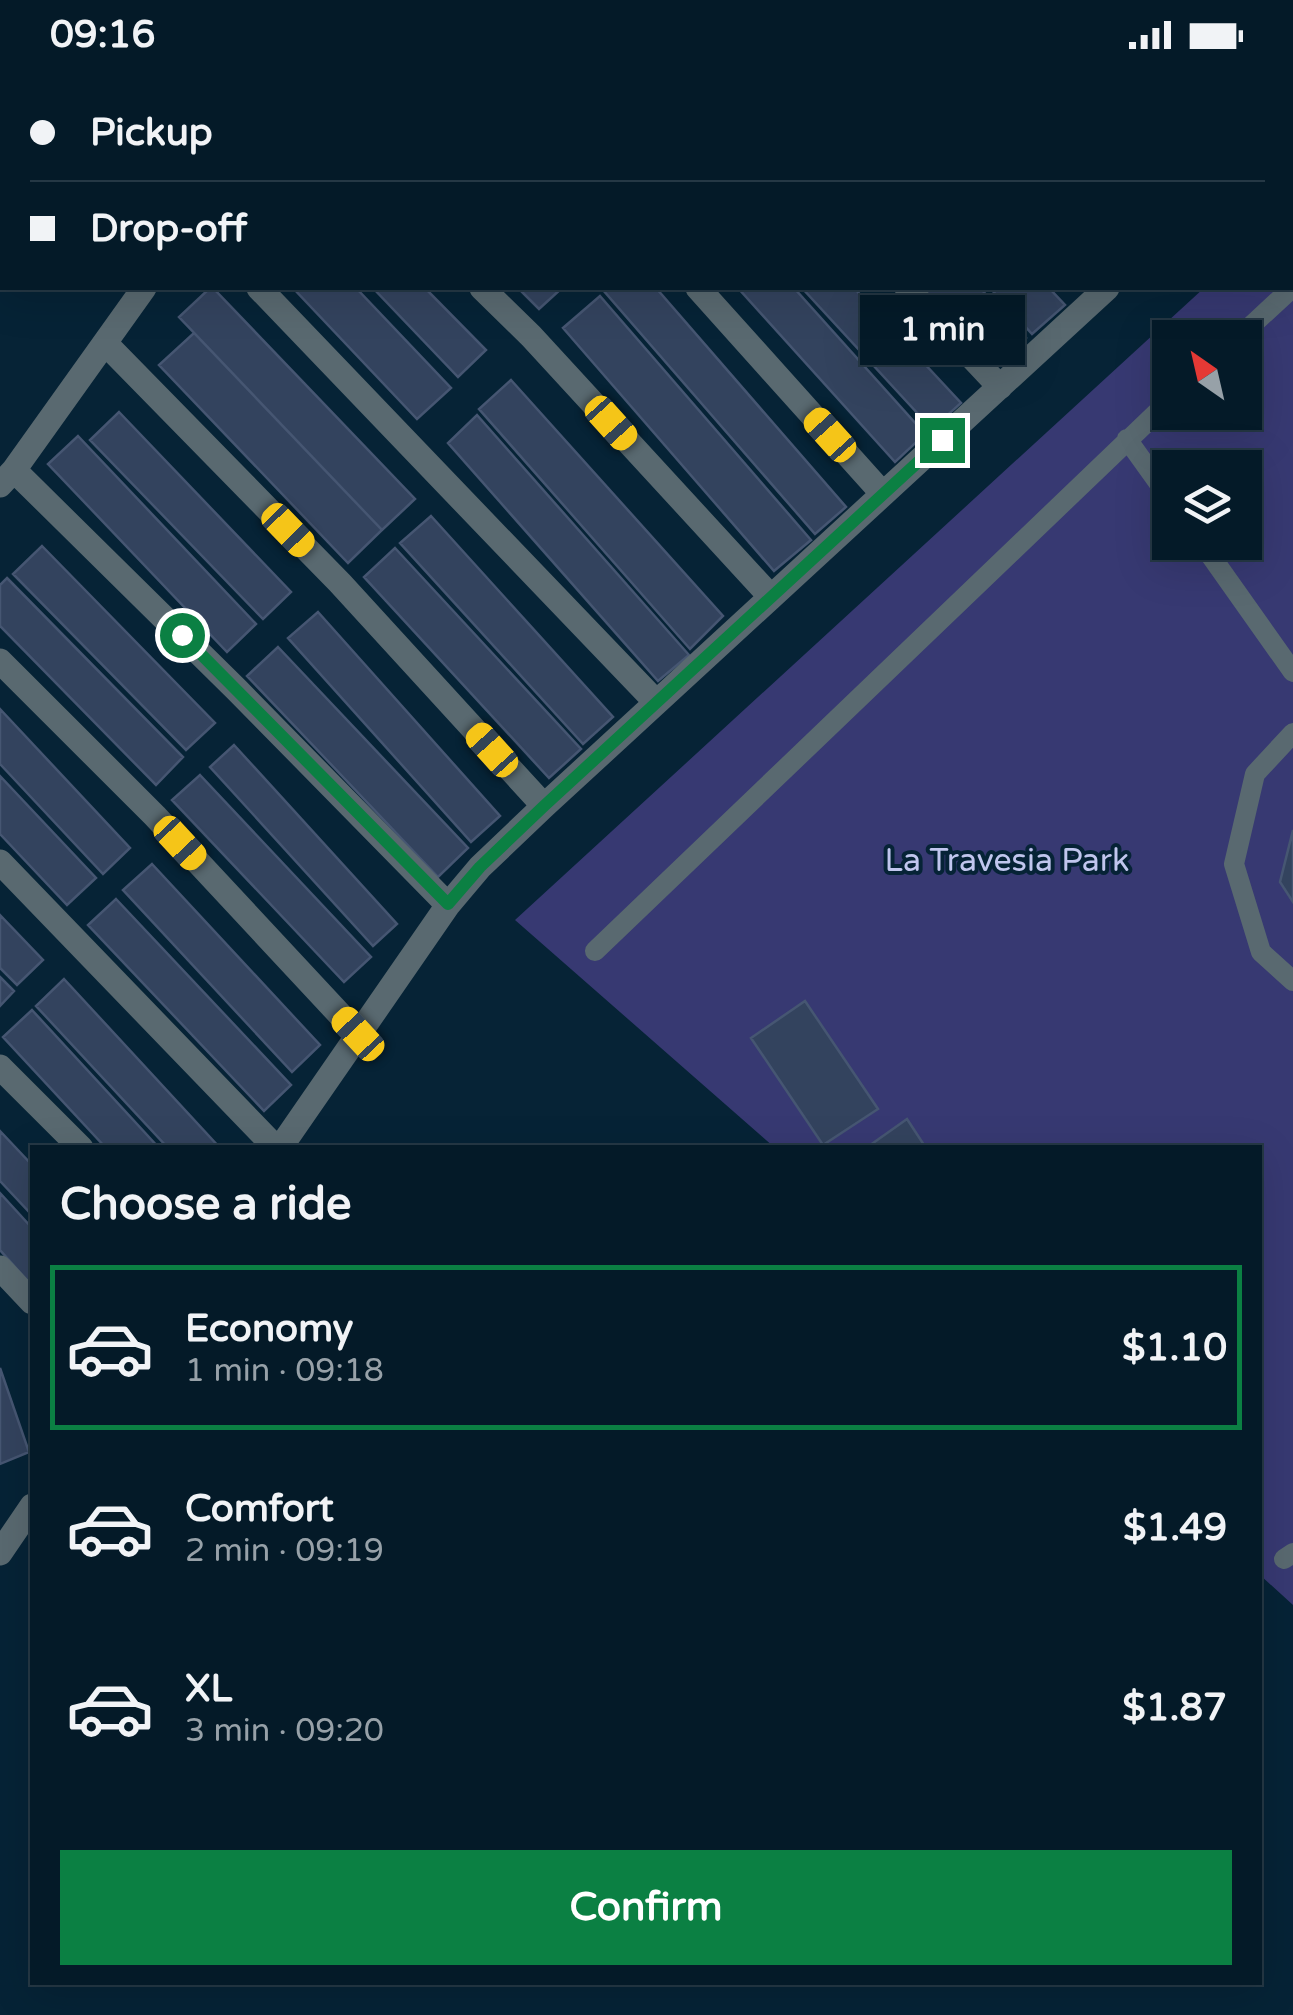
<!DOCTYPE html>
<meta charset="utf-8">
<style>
:root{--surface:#041a28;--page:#0d2330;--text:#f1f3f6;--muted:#97a1a8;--line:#253845;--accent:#0b8043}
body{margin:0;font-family:"Varela Round",sans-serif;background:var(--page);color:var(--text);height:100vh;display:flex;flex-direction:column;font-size:38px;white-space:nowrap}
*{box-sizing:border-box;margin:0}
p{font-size:32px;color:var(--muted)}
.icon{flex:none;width:55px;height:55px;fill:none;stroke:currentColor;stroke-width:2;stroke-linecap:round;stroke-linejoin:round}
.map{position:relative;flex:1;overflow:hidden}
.details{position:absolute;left:30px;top:1075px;width:1232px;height:840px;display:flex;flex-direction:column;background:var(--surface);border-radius:0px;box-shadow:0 10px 40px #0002,0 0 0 2px var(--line)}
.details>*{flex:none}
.guide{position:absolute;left:0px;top:0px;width:1295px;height:220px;box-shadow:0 10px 40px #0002,0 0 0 2px var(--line);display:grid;align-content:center;height:220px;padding:0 30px;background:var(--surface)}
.needle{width:65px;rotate:326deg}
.fabs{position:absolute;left:1152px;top:250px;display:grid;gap:20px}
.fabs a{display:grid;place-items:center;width:110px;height:110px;border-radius:0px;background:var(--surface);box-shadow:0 10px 40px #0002,0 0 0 2px var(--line);font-size:50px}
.end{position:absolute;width:45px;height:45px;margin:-22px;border:12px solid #0b8043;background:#fff;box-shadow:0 0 0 5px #fff}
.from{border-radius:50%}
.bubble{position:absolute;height:70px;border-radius:0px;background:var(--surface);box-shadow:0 10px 40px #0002,0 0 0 2px var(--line);font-size:32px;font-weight:800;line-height:70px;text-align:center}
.car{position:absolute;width:30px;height:60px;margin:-30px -15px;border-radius:12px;box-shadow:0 0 8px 2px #0007;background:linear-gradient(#f5c518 24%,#345 0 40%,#f5c518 0 76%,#345 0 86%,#f5c518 0)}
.guide b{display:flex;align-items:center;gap:35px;height:95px;font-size:38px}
.guide b+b{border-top:2px solid var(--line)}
.guide i{width:25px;height:25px;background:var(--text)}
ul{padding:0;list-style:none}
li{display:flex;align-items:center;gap:30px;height:165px;margin:0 20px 15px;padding:0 10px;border:5px solid transparent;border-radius:0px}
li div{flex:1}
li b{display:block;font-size:38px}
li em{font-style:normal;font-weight:800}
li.selected{border-color:var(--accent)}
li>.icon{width:90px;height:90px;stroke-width:1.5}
h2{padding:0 30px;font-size:45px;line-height:120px}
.cta{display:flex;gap:20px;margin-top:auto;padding:20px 30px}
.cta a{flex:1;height:115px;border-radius:0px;background:var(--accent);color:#fff;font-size:40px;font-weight:800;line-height:115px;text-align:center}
.status{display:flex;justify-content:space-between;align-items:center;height:70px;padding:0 50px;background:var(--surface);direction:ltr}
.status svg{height:28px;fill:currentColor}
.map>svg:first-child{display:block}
</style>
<div class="status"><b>09:16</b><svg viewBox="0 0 49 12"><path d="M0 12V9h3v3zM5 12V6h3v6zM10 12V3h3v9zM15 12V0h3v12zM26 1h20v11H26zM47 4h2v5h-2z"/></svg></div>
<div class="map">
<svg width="1293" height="1945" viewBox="0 0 1293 1945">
<rect width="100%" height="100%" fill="#062336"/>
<path fill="#373972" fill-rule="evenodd" d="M1293,136V1535L1260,1505V1078L774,1077L515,850L1204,218H1292ZM1170,268H1245V342H1170ZM1170,398H1245V472H1170Z"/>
<path fill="#33435e" stroke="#465672" stroke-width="2.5" d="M524,0H594L596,2H527Z
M724,0H791L794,2H726Z
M795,0H857L860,2H797Z
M1195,0H1260L1262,2H1197Z
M210,218H213L415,429L382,460L179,247Z
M293,218H356L451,318L417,349Z
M373,218H425L486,280L458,307Z
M518,218H562L539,239Z
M606,218H656L846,437L815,464L603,220Z
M738,218H794L925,364L895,392Z
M802,218H854L961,333L932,359Z
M920,218H980L1026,268L993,298Z
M990,218H1049L1065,235L1032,264Z
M600,226L811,470L774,501L563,258Z
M194,263L382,460L348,493L159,295Z
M511,310L723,546L690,579L479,339Z
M119,342L291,522L263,549L90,370Z
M477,345L689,585L658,611L448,373Z
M78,366L256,554L227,582L48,394Z
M431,446L613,647L583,674L400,473Z
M42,476L215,653L186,680L13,504Z
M395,478L581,679L549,708L364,507Z
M7,508L183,687L156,715L0,556V515Z
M318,542L500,746L471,772L288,568Z
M278,577L468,778L438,807L247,606Z
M0,639L130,778L103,804L0,694Z
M234,675L397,854L373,876L210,697Z
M200,705L371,887L344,912L172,730Z
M0,706L96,808L67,835L0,764Z
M1293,760V832L1280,812Z
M152,794L320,975L292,1002L123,820Z
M116,829L291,1015L264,1041L88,855Z
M0,845L43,890L17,915L0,898Z
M0,907L14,921L0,936Z
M64,909L220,1078H168L36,936Z
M805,931L878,1039L823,1075L751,968Z
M32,940L159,1078H106L3,967Z
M907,1049L926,1078H866Z
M0,1061L32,1095V1145L0,1111Z
M0,1123L32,1158V1216L0,1180Z
M0,1298L29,1382L0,1394Z"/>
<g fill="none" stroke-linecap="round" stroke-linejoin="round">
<path stroke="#596970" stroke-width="20" d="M1238,268L1293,217
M1127,369L1170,429
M1201,472L1293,602
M1293,663L1255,704L1234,794L1261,882L1293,911
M595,881L1170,330
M1284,1489L1293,1483"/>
<path stroke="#596970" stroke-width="25" d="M489,0L491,2
M701,0L703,2
M908,0L910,2
M1111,0L1114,2
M299,2L301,0
M1292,47H1293
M259,218L656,632
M482,218L531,266L771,527
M698,218L883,424
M907,218L1000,317
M105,273L340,513L544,736
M14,400L237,620L448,835
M0,415L14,400L144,218
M0,591L155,746L358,964
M0,792L276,1078
M0,997L81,1078
M280,1078L448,835L480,797L544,736L1107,218
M0,1198L32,1232
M0,1483L32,1436"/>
</g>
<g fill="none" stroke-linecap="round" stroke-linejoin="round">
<path stroke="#0b8043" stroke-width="12" d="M182,565L448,834L480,797L544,736L942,370"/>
</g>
<g text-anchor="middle" stroke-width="8" stroke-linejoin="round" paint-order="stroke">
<g font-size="32" fill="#c1c6ee" stroke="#062336">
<text x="1007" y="801">La Travesia Park</text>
</g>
</g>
</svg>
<div class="fabs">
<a><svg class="needle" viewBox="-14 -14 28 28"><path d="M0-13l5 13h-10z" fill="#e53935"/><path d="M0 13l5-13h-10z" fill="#97a1a8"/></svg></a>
<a><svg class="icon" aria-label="layers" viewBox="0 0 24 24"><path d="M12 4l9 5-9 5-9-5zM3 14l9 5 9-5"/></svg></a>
</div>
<i class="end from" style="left:182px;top:565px"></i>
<i class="end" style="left:942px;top:370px"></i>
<div class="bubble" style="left:860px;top:225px;width:165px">1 min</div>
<i class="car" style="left:611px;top:353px;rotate:138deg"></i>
<i class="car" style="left:830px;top:365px;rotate:318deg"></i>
<i class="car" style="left:288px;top:460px;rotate:136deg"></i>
<i class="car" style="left:492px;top:680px;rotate:318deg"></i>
<i class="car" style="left:180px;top:773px;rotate:137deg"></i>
<i class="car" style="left:358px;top:964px;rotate:317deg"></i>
<div class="guide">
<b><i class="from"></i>Pickup</b>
<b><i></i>Drop-off</b>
</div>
<section class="details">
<h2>Choose a ride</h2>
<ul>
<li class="selected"><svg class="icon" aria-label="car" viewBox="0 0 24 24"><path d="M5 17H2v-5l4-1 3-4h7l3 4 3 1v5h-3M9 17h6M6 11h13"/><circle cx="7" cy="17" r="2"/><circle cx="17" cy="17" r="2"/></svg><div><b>Economy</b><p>1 min · 09:18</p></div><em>$1.10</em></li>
<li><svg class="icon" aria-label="car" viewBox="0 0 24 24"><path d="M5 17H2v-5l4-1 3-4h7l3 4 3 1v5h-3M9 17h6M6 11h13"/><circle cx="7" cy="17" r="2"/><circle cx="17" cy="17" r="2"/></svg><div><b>Comfort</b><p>2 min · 09:19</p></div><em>$1.49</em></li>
<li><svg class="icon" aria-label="car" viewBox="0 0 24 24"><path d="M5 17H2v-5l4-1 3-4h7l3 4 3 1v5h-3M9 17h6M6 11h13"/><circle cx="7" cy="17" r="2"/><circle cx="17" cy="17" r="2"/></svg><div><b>XL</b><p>3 min · 09:20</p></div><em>$1.87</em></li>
</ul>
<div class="cta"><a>Confirm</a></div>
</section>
</div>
